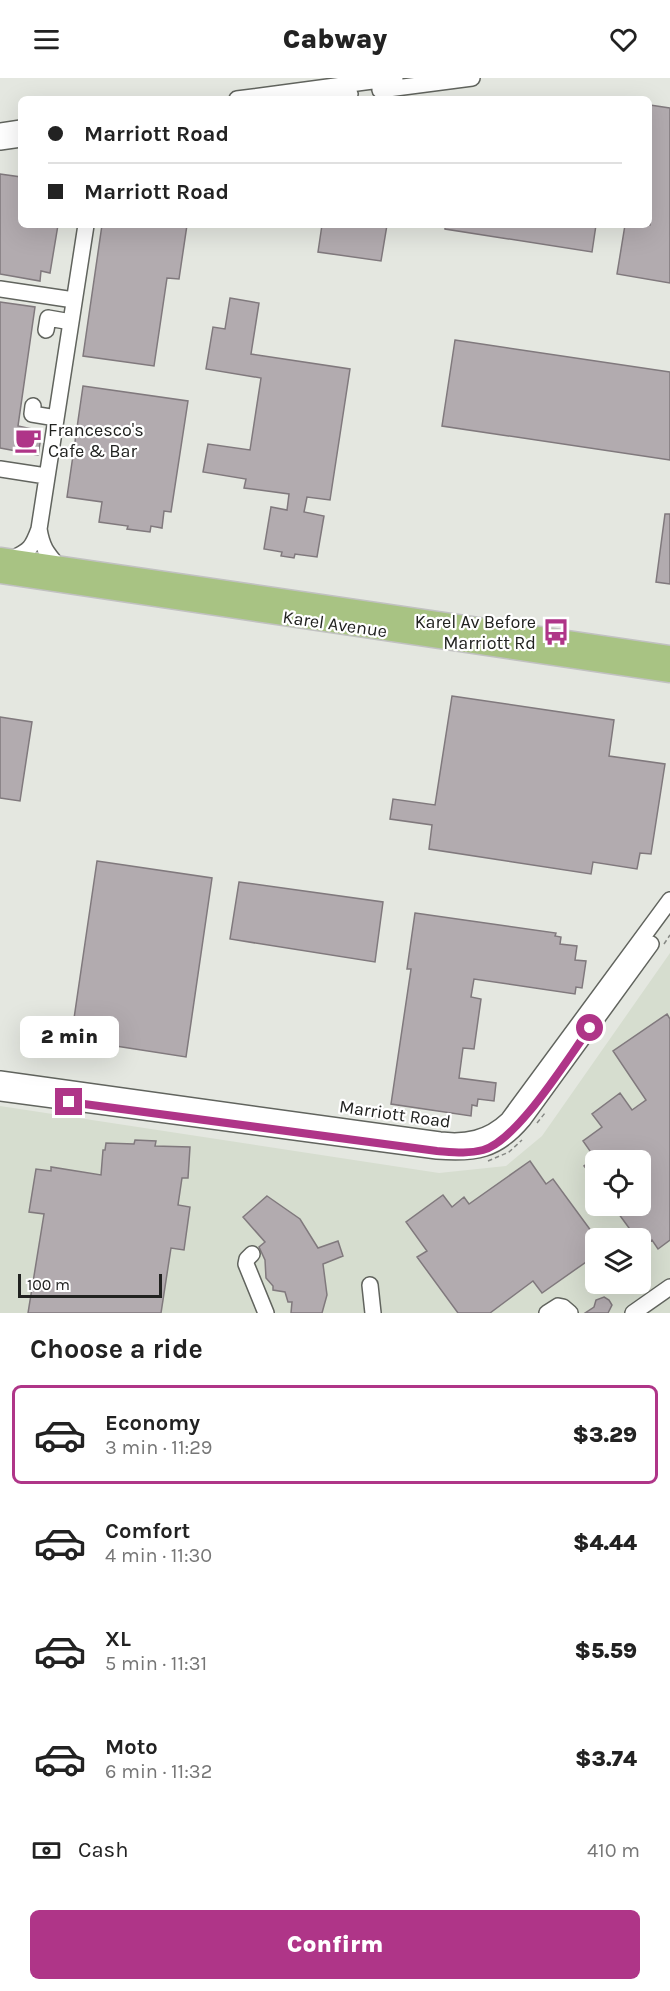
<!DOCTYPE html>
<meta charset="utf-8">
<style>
:root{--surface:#fff;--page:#f6f6f6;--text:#222;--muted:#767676;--line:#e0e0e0;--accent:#af3588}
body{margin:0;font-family:Karla,sans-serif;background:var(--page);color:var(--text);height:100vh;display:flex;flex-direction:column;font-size:22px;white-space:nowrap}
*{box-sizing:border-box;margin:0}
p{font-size:20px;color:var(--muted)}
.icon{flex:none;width:33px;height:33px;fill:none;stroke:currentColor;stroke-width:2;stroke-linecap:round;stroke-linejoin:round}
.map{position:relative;height:1235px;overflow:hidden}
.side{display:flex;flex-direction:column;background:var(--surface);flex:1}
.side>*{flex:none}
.banner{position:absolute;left:18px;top:18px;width:634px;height:132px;border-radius:9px;box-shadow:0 6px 24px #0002;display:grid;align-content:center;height:132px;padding:0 30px;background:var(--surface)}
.fabs{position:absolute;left:585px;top:1072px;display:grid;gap:12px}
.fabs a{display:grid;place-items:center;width:66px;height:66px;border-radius:9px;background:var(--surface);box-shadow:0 6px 24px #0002;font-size:30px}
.scale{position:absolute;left:18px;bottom:15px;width:144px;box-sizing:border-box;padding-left:6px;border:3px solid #212220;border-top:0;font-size:16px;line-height:21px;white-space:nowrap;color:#212220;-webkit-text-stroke:4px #fff;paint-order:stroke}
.end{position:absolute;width:27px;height:27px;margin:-14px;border:8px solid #af3588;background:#fff;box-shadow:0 0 0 3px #fff}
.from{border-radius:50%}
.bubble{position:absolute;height:42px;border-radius:9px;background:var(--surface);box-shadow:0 6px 24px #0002;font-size:20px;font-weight:800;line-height:42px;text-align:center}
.banner b{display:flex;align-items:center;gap:21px;height:57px;font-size:22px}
.banner b+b{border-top:2px solid var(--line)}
.banner i{width:15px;height:15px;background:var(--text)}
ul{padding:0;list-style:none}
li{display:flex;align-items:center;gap:18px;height:99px;margin:0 12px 9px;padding:0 18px;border:3px solid transparent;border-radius:9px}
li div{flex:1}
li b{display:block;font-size:22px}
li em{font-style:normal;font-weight:800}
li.on{border-color:var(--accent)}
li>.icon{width:54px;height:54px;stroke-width:1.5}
h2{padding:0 30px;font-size:27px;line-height:72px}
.pay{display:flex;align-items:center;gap:15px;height:66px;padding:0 30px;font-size:22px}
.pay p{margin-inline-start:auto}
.primary-button{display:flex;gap:12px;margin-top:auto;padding:12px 30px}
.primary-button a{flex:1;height:69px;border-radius:9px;background:var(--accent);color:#fff;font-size:24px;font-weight:800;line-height:69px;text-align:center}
header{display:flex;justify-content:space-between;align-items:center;height:78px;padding:0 30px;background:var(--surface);font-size:27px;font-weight:800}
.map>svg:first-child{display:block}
</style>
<header><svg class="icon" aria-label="menu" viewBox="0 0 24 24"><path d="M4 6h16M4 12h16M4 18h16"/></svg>Cabway<svg class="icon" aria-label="heart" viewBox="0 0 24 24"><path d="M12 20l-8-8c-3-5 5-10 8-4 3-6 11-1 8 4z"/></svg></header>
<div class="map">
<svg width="670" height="1235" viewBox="0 0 670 1235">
<rect width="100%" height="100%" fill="#e4e7e0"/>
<path fill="#d6ddcf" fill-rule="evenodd" d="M670,875V1235H0V1028L439,1095L506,1088L542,1058ZM596,1083H640V1128H596ZM596,1161H640V1206H596Z"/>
<path fill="#b2abaf" stroke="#80797d" stroke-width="1.5" d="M650,27L670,30V205L617,196L625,147H650Z
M0,96L21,99V147H58L50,195L41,193L40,203L0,196Z
M102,147H187L179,201L167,200L154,288L83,278Z
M322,147H387L381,183L318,174Z
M445,147H596L592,174L445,151Z
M230,220L259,225L251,276L350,291L330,422L307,419L304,434L324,438L317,479L295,476L294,480L281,478L282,474L264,471L271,429L287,432L289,416L244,410L246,401L203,394L208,366L250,372L261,300L206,291L213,249L225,251Z
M0,224L35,229L18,348L42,353L38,377L0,370Z
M455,262L670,294V382L442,348Z
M83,308L188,323L171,434L164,433L162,450L151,448L150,454L127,451L128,448L99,444L102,424L67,419Z
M665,436H670V506L656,504Z
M452,618L614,642L609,678L665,686L651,776L640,775L637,791L593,784L591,796L429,771L432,747L390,741L393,721L435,727Z
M0,639L32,644L20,723L0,720Z
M97,783L212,800L186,979L71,961Z
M239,804L383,824L375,884L230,861Z
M415,835L556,855L555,858L561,859L560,866L577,868L575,882L586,883L582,910L576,909L575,916L474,901L471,919L481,921L474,971L463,970L459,1000L496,1005L494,1023L478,1021L477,1028L472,1027L471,1038L391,1026L411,891H407Z
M667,936L670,941V1162L658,1171L652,1162L643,1169L640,1161H637L613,1128H640V1083H597L596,1081V1103L584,1088L595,1080L583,1063L602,1049L592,1036L620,1015L632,1032L646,1022L613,973Z
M135,1062L156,1063L155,1068L190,1069L188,1100H182L178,1127L190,1129L184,1172L171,1170L161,1235H28L44,1136L29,1134L36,1091L51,1093V1089L101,1097L103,1072H105L106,1065L134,1066Z
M530,1083L546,1106L553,1101L597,1161L590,1168L596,1177L542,1215L533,1203L490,1235H458L417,1179L427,1173L406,1144L443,1117L452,1129L464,1119L469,1126Z
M267,1118L300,1141L318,1170L338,1163L343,1178L323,1186L327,1217L322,1235H291L292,1224H288L285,1214L273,1212V1208L266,1200L265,1182L259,1169L265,1164L243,1139Z
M604,1219L609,1222L612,1227L608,1235H585L594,1229L596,1222Z"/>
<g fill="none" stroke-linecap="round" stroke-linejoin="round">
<defs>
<path id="minor" d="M380,12L472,0
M237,21L395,0
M317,21L350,16
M0,53L21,50
M0,64L21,61
M0,211L74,222
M46,252L48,240L71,244
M33,328L32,336L56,340
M0,391L46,398
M39,451C42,469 46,474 58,488
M12,481C30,472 32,470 39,451L86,147
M0,1001L440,1062C466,1065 488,1061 508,1042L670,822
M0,1015L437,1073C475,1076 497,1073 523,1042L651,866
M252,1176L247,1181L246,1186L266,1235
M370,1207L373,1235
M547,1235L558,1228L563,1229L570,1235
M633,1235L670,1209"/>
<path id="major" d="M0,479L670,577
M0,496L670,595"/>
</defs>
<use href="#minor" stroke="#61645e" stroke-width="18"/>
<use href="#major" stroke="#c1c1c1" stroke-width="21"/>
<path stroke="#868884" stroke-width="1.5" stroke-dasharray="4.5 3" stroke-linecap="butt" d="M664,866L670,857
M537,1045L545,1035
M488,1083L509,1074L522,1062"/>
<use href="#minor" stroke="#fff" stroke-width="15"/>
<use href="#major" stroke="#a8c383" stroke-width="18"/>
</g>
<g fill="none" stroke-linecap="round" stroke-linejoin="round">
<path stroke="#af3588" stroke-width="8" d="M69,1024L437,1073C452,1074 468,1076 483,1072C518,1062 567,981 590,950"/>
</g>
<defs>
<symbol id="cafe-bare" viewBox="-9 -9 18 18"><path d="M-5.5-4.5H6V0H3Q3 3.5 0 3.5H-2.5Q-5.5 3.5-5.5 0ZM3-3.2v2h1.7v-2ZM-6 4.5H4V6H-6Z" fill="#af3588" stroke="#fff" stroke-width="2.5" paint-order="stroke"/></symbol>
<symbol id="bus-bare" viewBox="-9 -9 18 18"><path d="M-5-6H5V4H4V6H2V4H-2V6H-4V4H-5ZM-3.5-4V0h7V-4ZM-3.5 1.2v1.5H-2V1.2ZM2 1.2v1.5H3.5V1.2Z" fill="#af3588" stroke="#fff" stroke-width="2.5" paint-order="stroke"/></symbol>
</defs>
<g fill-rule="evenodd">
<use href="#cafe-bare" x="9" y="343" width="38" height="38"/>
<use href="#bus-bare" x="537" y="535" width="38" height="38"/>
</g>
<g text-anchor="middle" stroke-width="4.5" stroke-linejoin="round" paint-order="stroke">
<g font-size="18" fill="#212220" stroke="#fff" text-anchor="start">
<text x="48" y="358">Francesco's<tspan x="48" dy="21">Cafe &amp; Bar</tspan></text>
<text x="536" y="550" text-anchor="end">Karel Av Before<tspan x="536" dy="21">Marriott Rd</tspan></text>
</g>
<g font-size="18" fill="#212220" stroke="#fff">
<text transform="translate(335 546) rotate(8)" y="6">Karel Avenue</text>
<text transform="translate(395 1036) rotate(8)" y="6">Marriott Road</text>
</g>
</g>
</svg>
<div class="fabs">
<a><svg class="icon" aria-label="locate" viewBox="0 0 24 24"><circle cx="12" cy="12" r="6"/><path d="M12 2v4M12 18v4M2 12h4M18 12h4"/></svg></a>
<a><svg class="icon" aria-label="layers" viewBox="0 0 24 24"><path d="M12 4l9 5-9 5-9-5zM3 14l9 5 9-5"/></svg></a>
</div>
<div class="scale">100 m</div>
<i class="end from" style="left:590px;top:950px"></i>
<i class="end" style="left:69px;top:1024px"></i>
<div class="bubble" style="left:20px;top:938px;width:99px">2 min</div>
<div class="banner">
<b><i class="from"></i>Marriott Road</b>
<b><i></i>Marriott Road</b>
</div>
</div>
<section class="side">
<h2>Choose a ride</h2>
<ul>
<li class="on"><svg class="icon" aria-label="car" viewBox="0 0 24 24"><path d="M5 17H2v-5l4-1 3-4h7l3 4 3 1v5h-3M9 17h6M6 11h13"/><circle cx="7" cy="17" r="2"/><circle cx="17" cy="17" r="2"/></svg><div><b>Economy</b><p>3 min · 11:29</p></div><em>$3.29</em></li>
<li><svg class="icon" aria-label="car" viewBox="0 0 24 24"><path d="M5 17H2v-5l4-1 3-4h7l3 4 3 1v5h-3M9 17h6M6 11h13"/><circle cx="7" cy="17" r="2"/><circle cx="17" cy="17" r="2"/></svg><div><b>Comfort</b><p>4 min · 11:30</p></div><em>$4.44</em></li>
<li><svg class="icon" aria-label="car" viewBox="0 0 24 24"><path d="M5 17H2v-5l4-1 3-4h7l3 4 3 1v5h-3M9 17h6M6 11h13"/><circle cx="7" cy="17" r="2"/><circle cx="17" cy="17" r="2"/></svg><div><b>XL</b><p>5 min · 11:31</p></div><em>$5.59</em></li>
<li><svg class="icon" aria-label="car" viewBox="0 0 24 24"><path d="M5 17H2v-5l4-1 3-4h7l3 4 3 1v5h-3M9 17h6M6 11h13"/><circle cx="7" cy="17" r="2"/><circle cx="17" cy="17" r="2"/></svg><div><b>Moto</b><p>6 min · 11:32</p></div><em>$3.74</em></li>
</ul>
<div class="pay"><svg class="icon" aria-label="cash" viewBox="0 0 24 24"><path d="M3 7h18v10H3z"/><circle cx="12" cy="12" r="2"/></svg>Cash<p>410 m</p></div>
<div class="primary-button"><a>Confirm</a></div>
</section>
